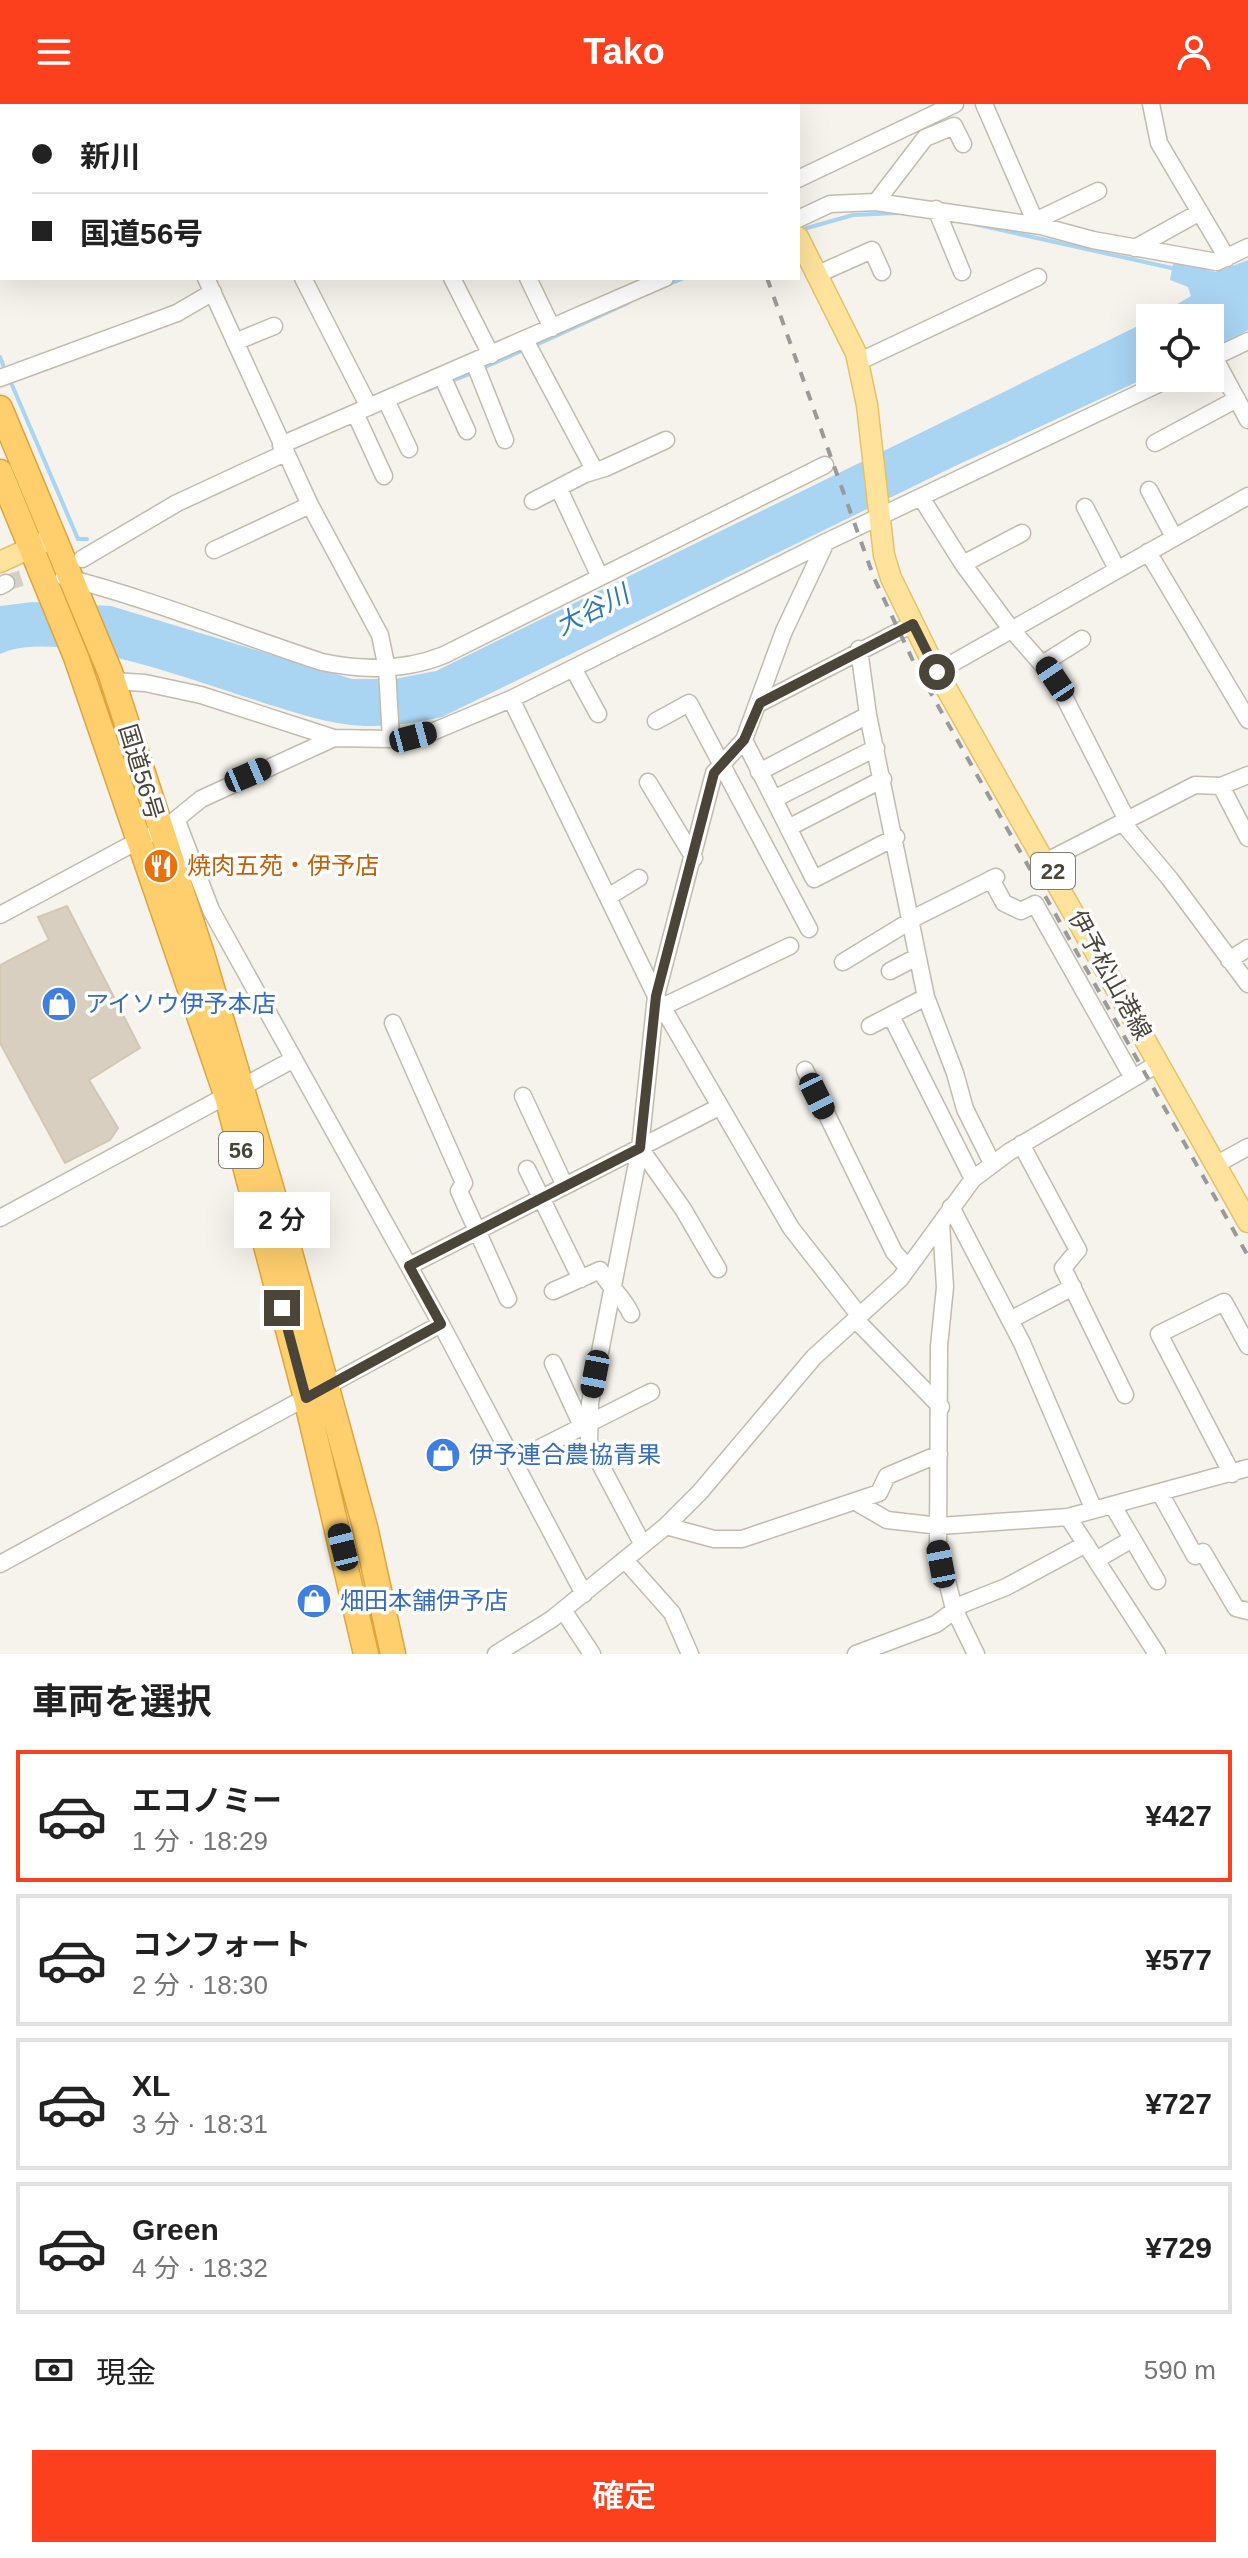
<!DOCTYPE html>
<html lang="ja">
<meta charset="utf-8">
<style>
:root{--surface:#fff;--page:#f2f2f2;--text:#222;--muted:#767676;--line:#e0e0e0;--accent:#fc3f1d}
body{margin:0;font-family:Arial,"Noto Sans JP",sans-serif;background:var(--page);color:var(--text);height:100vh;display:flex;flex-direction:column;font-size:30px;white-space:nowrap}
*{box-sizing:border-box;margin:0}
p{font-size:26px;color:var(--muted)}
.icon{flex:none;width:44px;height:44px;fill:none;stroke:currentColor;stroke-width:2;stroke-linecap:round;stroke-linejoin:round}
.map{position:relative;height:1550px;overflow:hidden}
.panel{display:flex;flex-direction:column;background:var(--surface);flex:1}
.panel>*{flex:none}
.guide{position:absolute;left:0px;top:0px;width:800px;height:176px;box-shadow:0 8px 32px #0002;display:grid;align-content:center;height:176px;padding:0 32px;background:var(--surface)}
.controls{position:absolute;left:1136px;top:200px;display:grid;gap:16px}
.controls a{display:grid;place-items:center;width:88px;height:88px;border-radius:0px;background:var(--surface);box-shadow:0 8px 32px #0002;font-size:40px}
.end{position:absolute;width:36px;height:36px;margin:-18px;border:10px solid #4b4439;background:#fff;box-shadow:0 0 0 4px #fff}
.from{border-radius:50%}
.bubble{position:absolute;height:56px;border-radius:0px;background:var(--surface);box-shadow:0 8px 32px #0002;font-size:26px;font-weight:600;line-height:56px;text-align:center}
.car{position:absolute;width:24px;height:48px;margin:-24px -12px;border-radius:10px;box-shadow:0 0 6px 2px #0007;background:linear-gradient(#222 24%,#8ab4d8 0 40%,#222 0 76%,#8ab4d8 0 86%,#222 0)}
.guide b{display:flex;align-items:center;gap:28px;height:76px;font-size:30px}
.guide b+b{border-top:2px solid var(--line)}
.guide i{width:20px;height:20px;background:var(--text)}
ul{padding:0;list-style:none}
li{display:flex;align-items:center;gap:24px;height:132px;margin:0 16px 12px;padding:0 16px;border:4px solid var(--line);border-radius:0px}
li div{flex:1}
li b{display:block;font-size:30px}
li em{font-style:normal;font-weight:600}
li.current{border-color:var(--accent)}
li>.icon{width:72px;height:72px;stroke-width:1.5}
h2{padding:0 32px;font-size:36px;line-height:96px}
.pay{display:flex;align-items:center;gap:20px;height:88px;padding:0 32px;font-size:30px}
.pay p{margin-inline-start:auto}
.cta{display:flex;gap:16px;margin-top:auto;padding:16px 32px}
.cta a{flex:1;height:92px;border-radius:0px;background:var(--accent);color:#fff;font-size:32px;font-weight:600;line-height:92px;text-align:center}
header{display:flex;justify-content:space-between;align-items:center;height:104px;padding:0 32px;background:var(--accent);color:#fff;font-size:36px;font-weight:600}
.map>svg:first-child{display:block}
</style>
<header><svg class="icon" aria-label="menu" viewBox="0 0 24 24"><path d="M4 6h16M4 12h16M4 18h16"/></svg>Tako<svg class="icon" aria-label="person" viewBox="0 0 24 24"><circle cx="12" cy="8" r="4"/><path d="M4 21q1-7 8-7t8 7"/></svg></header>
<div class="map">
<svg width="1248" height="1550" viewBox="0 0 1248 1550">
<rect width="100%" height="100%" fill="#f6f3ec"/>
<path fill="#a9d4f2" d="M1248,156V226L1210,247V214H1179L1174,202L1191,192L1188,183L1170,176L1173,160L1180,158L1216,168Z
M1150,216V272L955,362L442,613C410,620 376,625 344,620C260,608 72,516 0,550V502L33,498L111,502L352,575H394L436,567Z"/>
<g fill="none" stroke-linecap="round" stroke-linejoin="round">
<path stroke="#a9d4f2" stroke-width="4" d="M974,120L1176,165
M800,126L853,111L897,109
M665,182L684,174
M534,242L628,199
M0,253L5,266
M483,264L526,245
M9,274L78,435H87
M449,278L475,268
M423,288L441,281"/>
</g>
<path fill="#d8cfc1" stroke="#d3c7b4" stroke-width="2" d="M67,802L140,944L89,976L118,1024L110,1036L65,1059L0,939V861L49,836L38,813Z"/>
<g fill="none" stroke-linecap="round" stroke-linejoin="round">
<path stroke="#d4d0c8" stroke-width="16" stroke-dasharray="16 8" stroke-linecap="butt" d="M6,479L50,465"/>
<defs>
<path id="minor" d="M137,0L138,2
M219,0L220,2
M365,0L366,2
M435,0L436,2
M984,0L1035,117
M1151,0L1159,39L1227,154
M111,2V0
M798,75L955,0
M876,98L925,34L954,22L963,40
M936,105L962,168
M798,115L830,100L876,98L1041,122L1093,136L1217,158L1248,143
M1034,121L1035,117L1098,87
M0,126L2,125
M1135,144L1200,108
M818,170L872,146L882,168
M206,174L310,401L380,531L387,565L391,635
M303,174L369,303
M452,174L491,251
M528,174L552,224
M525,236L595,367
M235,238L274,222
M1214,253L1248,316
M1210,255L1248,237
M474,258L505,336
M858,258L1038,173
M442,272L467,327
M0,274L177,209L213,188
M386,296L409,345
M355,309L384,372
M1155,339L1237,295
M281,341L665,174
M559,385L600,473
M1149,386L1174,433
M922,395L963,460L1011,525L1055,575L1127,716
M533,397L585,370L605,364L666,336
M1085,403L1117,465
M214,446L310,401
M1148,448L1248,616
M82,455L177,399L285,349
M963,460L1022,429
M64,473C151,495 236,530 322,558C364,567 404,567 444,551L825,361
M0,482L6,479
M859,545L868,611L926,893L955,969L965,1005L992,1059
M1044,559L1082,535
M573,564L598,610
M937,568L1248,392
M113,577L145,579L201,591L334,634L391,635L432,628L511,595L826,438L1171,274
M511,595L656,892L791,1124L859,1211
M760,599L913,520
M656,617L689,599L809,825
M744,636L814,775L896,733
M759,668L868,611
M648,678L694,754
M1221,682L1248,734
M774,695L876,644
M177,717L211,806L441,1220L584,1490
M1122,718L1170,775L1248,880
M168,722L201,695L334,634
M788,724L883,675
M1047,757L1195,681L1221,682L1248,671
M991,775L1004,799L1021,807L1035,800L1133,974
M608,793L639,774
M0,811L147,732
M1229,856L1248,844
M843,858L920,811L996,773
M890,867L917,853
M662,903L790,842
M891,912L973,1075
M393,919L464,1079L459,1087L508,1195
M870,922L926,893
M805,966L894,1148L908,1164
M523,992L565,1082
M1021,1040L1078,1146L1063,1164L1125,1291
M640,1044L683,1105L718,1165
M1217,1060L1248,1043
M527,1065L581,1175
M951,1103L1022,1239L1094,1406
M0,1114L294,955
M941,1119L945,1183L939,1242L938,1441L954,1505L976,1550
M409,1162L719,1003
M553,1187L600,1166C609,1183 623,1192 631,1210
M855,1215L941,1303
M1010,1216L1073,1183
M553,1259L582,1322
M514,1357L651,1288
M1232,1370L1159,1230L1224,1198L1248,1242
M1160,1389L1195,1452L1203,1448L1236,1504L1248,1507
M856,1398L887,1416L940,1422L1068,1413L1248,1364
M1113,1402L1157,1477
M1068,1413L1157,1550
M666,1422L714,1435H742L879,1389L887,1372L939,1350
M643,1441L589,1339L590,1299L640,1044L656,892L714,669L744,636L784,527L826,438
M625,1456L672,1509L690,1550
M1096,1456L1132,1435
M0,1460L441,1220
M563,1506L592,1550
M496,1550L552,1515L666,1422L700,1388L814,1253L900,1175L973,1075L1009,1048L1159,959
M856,1550L936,1520L963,1500L1006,1483L1086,1440"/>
<path id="major" d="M726,0L727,2
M798,133L856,249L867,301L884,451L891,474L937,568L1248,1118
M0,458L44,438"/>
<path id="highway" d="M0,304L110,568L202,850L286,1134L365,1423L393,1550
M0,368L76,553L227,993L306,1294L366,1550"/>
</defs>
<use href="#minor" stroke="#c2bbae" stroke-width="19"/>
<use href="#major" stroke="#e6c16a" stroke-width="23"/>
<use href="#highway" stroke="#e0a43c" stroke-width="27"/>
<use href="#minor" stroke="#fff" stroke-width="16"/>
<use href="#major" stroke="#ffe39c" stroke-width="20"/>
<use href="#highway" stroke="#ffcf6e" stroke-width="24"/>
<path stroke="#9a9a9a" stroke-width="4" stroke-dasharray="10 10" stroke-linecap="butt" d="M695,0L696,2
M767,174L874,474L915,561L1248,1152"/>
</g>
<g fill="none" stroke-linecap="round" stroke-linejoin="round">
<path stroke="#4b4439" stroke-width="10" d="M282,1204L306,1294L441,1220L409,1162L640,1044L656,892L714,669L744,636L760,599L913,520L937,568"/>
</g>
<defs>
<symbol id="restaurant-disc" viewBox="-11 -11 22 22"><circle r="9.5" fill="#e8710a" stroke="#fff"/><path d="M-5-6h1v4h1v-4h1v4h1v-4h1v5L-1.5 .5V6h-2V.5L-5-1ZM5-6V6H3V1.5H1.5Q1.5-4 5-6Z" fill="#fff"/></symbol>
<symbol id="shop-disc" viewBox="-11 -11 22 22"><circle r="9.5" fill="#3f7fe0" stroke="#fff"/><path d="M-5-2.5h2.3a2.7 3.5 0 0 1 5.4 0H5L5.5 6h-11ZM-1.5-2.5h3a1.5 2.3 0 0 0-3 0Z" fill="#fff"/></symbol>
</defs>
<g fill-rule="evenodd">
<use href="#restaurant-disc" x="141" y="742" width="40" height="40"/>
<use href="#shop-disc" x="39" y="880" width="40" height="40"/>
<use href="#shop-disc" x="423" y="1331" width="40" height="40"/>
<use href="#shop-disc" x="294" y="1477" width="40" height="40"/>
</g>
<g text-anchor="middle" stroke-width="7" stroke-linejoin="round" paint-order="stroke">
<g fill="#fff" stroke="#817c74" stroke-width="2">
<rect x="1031" y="749" width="44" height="36" rx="6"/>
<rect x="219" y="1028" width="44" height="36" rx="6"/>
</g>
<g font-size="22" font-weight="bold" fill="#4b4439">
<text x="1053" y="775">22</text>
<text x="241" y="1054">56</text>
</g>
<g font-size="24" fill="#4b4439" stroke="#fff">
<text transform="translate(141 668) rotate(73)" y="8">国道56号</text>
<text transform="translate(1110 871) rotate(61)" y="8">伊予松山港線</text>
</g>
<g font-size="24" fill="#c56008" stroke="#fff" text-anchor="start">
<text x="187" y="770">焼肉五苑・伊予店</text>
</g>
<g font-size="24" fill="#366cbe" stroke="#fff" text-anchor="start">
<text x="85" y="908">アイソウ伊予本店</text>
<text x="469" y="1359">伊予連合農協青果</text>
<text x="340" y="1505">畑田本舗伊予店</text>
</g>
<g font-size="26" font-style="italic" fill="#2e7ab2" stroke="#fff">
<text transform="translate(592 506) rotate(-27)" y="9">大谷川</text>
</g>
</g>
</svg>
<div class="controls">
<a><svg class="icon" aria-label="locate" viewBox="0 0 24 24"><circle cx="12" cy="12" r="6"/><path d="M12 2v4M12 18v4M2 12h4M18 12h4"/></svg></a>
</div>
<i class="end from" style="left:937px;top:568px"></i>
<i class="end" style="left:282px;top:1204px"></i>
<div class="bubble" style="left:234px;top:1088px;width:96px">2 分</div>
<i class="car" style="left:1055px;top:575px;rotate:326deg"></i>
<i class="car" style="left:413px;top:633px;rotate:75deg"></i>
<i class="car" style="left:248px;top:671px;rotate:67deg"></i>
<i class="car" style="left:817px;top:992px;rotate:154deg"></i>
<i class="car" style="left:595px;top:1270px;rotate:191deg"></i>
<i class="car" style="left:343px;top:1443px;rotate:346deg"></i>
<i class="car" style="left:941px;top:1460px;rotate:349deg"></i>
<div class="guide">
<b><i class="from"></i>新川</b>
<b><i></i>国道56号</b>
</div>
</div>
<section class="panel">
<h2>車両を選択</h2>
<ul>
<li class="current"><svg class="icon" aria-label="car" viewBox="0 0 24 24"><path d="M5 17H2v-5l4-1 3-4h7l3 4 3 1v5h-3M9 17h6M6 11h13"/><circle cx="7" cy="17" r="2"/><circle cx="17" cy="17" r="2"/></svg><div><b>エコノミー</b><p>1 分 · 18:29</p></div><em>¥427</em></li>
<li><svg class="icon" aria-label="car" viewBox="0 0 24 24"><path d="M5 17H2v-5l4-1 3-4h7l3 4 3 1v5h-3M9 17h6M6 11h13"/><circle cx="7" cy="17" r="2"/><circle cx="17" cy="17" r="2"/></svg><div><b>コンフォート</b><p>2 分 · 18:30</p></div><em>¥577</em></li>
<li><svg class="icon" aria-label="car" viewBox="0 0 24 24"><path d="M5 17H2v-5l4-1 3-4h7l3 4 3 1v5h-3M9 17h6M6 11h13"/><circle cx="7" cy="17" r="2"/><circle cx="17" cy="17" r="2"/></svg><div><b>XL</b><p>3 分 · 18:31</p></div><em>¥727</em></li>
<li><svg class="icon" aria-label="car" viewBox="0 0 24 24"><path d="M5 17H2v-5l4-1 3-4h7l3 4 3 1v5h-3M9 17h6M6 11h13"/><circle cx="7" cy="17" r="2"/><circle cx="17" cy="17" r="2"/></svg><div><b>Green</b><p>4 分 · 18:32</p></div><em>¥729</em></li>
</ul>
<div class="pay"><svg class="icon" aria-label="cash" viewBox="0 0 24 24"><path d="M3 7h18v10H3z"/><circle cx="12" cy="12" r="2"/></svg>現金<p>590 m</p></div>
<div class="cta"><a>確定</a></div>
</section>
